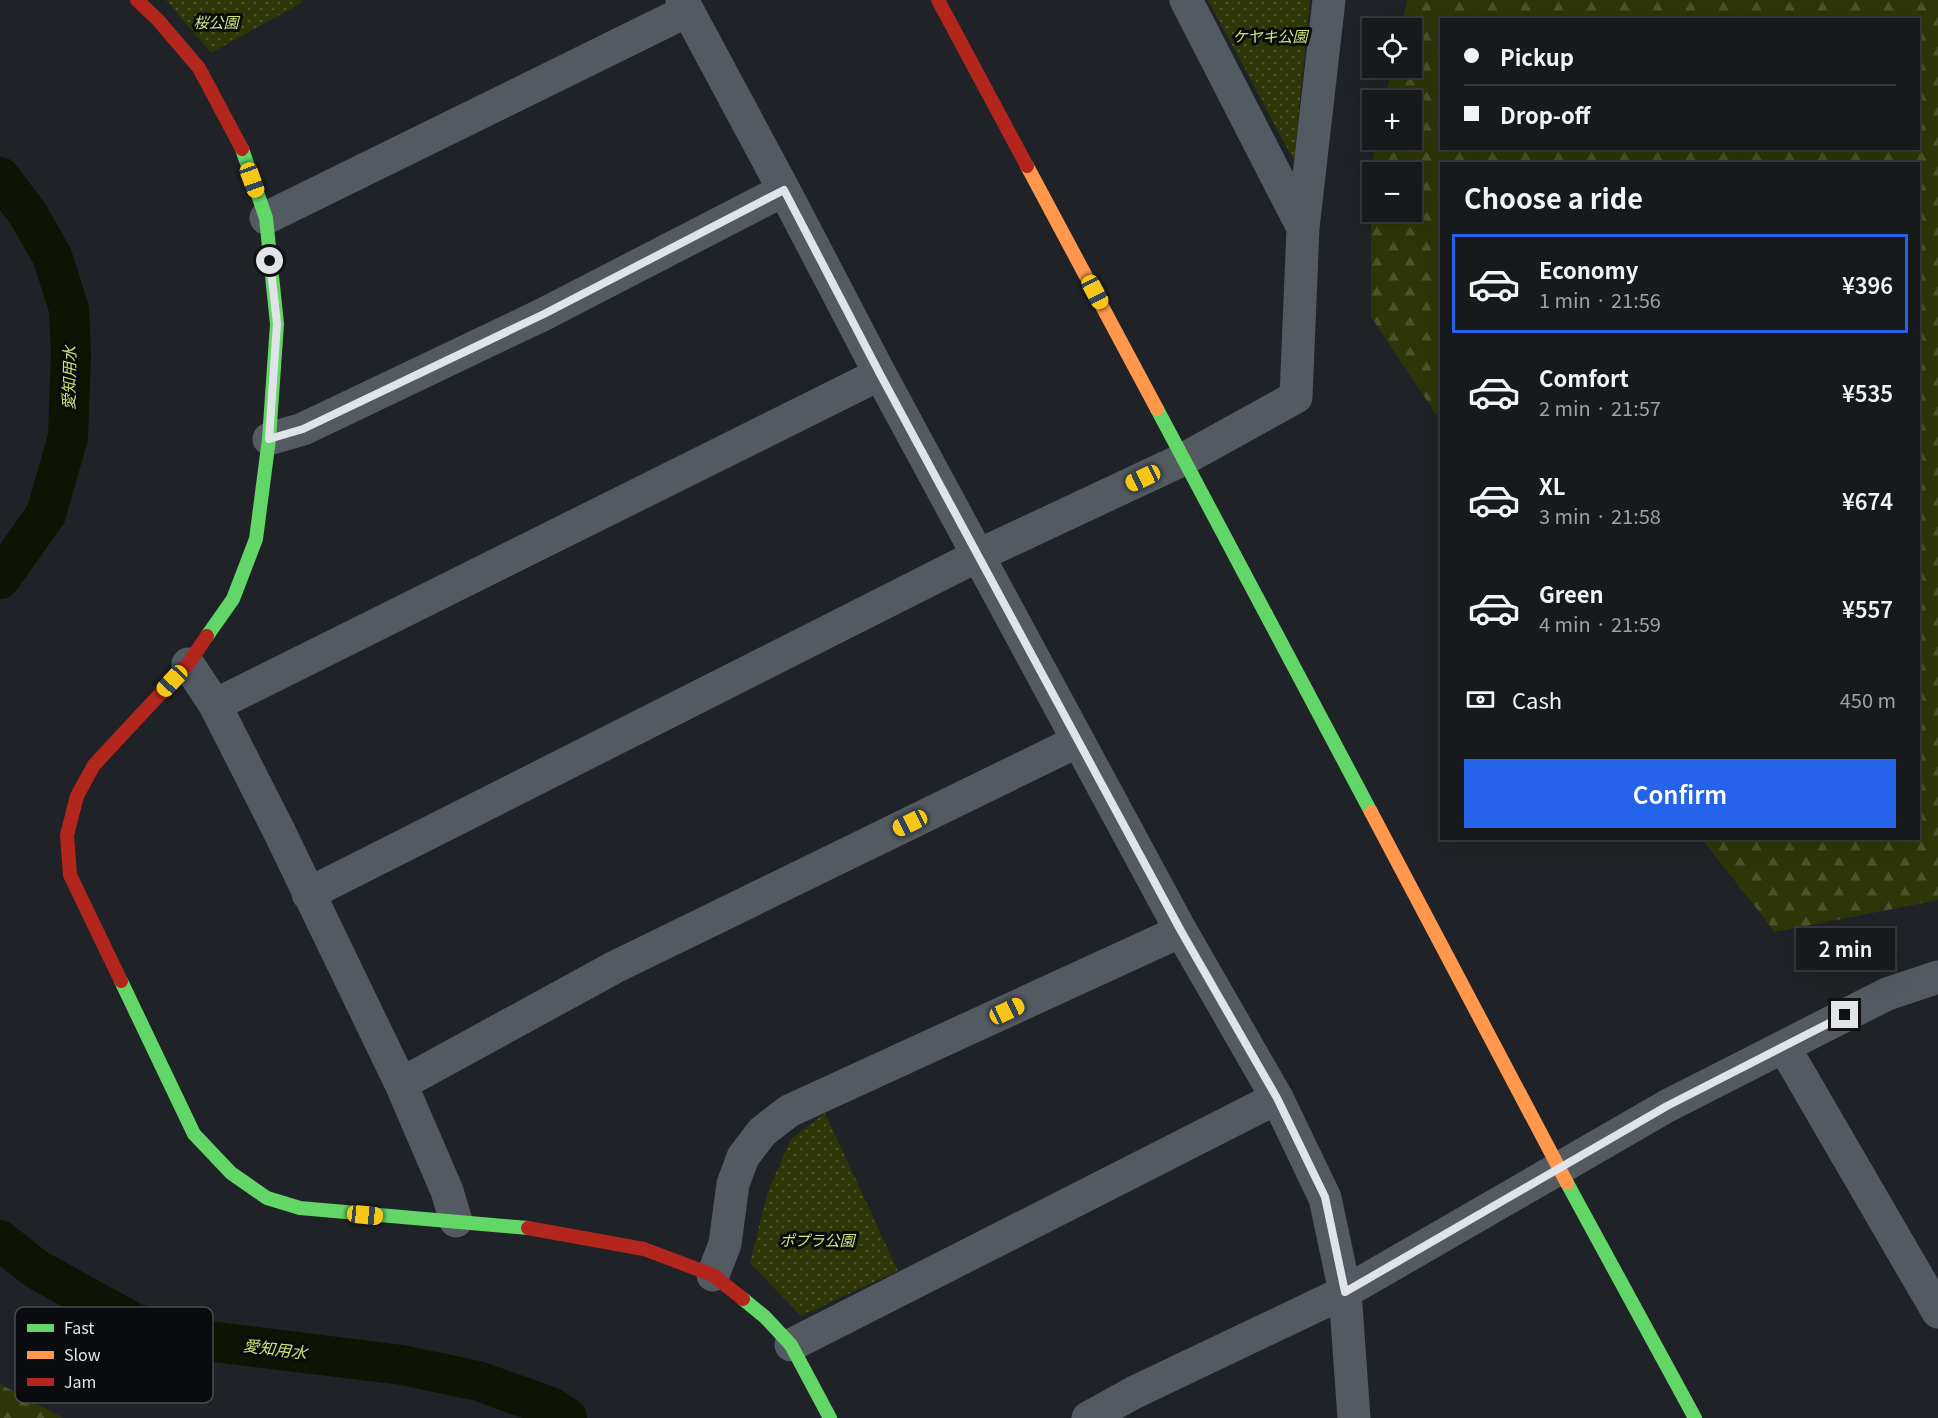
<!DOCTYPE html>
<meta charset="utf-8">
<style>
:root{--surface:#171a1c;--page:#242729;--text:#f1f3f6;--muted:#9ea1a3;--line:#36383b;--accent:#2563eb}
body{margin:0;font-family:Georgia,"Noto Sans JP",serif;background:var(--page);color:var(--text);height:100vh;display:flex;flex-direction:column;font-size:22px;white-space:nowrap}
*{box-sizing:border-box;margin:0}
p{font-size:20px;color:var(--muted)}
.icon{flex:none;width:33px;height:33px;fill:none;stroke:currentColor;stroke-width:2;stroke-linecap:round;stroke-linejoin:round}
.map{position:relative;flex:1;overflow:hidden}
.side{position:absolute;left:1440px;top:162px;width:480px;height:678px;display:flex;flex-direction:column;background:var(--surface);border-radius:0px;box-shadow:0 6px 24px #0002,0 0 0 2px var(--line)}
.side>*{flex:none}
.top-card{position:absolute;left:1440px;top:18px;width:480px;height:132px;border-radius:0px;box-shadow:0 6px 24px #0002,0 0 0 2px var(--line);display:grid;align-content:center;height:132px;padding:0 24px;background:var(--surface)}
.controls{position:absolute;left:1362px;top:18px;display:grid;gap:12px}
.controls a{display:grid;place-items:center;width:60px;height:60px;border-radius:0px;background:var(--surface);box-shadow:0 6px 24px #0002,0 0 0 2px var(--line);font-size:30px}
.end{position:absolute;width:27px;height:27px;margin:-14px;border:8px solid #e0e4e9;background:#111;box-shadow:0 0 0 3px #111}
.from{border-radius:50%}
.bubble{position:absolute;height:42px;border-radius:0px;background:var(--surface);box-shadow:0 6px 24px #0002,0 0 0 2px var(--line);font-size:20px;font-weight:600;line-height:42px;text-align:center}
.car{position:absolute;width:18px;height:36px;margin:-18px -9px;border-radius:8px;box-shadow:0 0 4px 2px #0007;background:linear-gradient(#f5c518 24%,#345 0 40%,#f5c518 0 76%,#345 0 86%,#f5c518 0)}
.top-card b{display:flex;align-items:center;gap:21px;height:57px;font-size:22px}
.top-card b+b{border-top:2px solid var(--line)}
.top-card i{width:15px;height:15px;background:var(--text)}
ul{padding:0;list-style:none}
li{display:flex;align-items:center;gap:18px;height:99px;margin:0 12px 9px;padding:0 12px;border:3px solid transparent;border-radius:0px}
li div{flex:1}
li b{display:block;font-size:22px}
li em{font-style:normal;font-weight:600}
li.selected{border-color:var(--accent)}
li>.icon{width:54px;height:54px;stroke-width:1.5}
h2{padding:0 24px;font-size:27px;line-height:72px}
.pay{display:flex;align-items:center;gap:15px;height:66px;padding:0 24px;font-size:22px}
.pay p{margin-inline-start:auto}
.cta{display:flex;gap:12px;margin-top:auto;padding:12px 24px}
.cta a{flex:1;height:69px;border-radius:0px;background:var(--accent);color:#fff;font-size:24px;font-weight:600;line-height:69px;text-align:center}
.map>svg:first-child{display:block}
</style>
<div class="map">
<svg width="1938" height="1418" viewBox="0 0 1938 1418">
<defs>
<pattern id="forest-firs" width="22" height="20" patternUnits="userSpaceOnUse" patternTransform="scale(1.5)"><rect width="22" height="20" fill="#2e3608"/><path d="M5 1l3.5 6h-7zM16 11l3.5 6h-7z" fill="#4c532c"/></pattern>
<pattern id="park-dots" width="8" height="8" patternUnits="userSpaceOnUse" patternTransform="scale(1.5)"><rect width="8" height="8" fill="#2e3608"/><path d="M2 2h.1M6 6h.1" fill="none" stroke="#4c532c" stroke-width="1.8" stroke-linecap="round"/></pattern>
</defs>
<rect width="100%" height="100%" fill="#1f2226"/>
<path fill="url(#forest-firs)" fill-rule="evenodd" d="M1407,0H1938V900L1775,932L1702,839L1918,838V164H1442L1441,422L1371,317V169L1377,140H1412V100H1385L1392,68H1412V28H1401ZM1442,20H1918V148H1442ZM1372,172H1412V212H1372Z
M0,1384L63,1418H0Z"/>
<path fill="url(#park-dots)" d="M166,0H302L303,2L211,53Z
M1208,0H1310L1294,161Z
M825,1113L898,1271L801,1316L750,1263L768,1191L791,1139Z"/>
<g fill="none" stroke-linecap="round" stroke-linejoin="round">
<path stroke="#0f1303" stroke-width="40" d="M0,177L28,214L52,256L69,309L71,354L68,437L46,514L0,579
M0,1240L36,1269L134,1323L183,1338L402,1365L478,1381L551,1407L567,1418"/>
<path stroke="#535a62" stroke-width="33" d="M682,0L784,190L880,374L1181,931L1277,1098L1325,1198L1345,1292L1354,1418
M1186,0L1303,228
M266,218L687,11
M269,439L303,429L544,314L784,190
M188,664L215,705L279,831L401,1084L447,1191L456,1221
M215,705L880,374
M308,894L979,555L1184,459L1296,397L1303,228L1329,0
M1784,1047L1938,1312
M401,1084L615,967L1078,741
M713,1275L725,1244L733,1184L743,1157L762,1132L789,1111L1181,931
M791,1345L1277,1098
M1088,1418L1135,1392L1345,1292L1667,1106L1887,994L1938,977"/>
<path stroke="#63d668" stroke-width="14" d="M1157,409L1371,812
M207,636L233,599L256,539L269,439L277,324L266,218L242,149
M121,981L194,1134L231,1173L267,1198L300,1208L528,1228
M1567,1183L1695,1418
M743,1299L765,1317L791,1345L830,1418"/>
<path stroke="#ff974d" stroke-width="14" d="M1027,166L1157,409
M1371,812L1567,1183"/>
<path stroke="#b3261e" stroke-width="14" d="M137,0L158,20L199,68L242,149
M938,0L1027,166
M121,981L70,875L67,835L77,796L94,765L188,664L207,636
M528,1228L644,1249L713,1275L743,1299"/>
</g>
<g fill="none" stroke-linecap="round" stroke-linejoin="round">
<path stroke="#e0e4e9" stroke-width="8" d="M270,261L277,324L269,439L303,429L544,314L784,190L880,374L1181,931L1277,1098L1325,1197L1345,1292L1667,1106L1845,1015"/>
</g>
<g text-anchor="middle" stroke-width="6" stroke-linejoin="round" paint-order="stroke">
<g font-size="15" font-style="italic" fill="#cfe67b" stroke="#090b0e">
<text x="216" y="28">桜公園</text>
<text x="1270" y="42">ケヤキ公園</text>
<text x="817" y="1246">ポプラ公園</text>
</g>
<g font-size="16" font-style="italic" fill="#cbe177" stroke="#090b0e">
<text transform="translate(69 378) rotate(-89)" y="6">愛知用水</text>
<text transform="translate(275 1349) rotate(7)" y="6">愛知用水</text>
</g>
</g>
<rect x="15" y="1307" width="198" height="96" rx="9" fill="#090b0e" stroke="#4a4c50" stroke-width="1.5"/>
<rect x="27" y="1324" width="27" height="8" fill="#63d668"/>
<rect x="27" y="1351" width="27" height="8" fill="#ff974d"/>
<rect x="27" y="1378" width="27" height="8" fill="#b3261e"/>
<g font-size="16" fill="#e0e4e9">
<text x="64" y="1334">Fast</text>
<text x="64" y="1361">Slow</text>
<text x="64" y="1388">Jam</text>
</g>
</svg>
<div class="controls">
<a><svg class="icon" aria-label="locate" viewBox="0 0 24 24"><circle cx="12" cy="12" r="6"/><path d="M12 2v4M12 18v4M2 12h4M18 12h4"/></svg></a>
<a>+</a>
<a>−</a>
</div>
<i class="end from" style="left:270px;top:261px"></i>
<i class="end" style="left:1845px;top:1015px"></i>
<div class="bubble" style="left:1796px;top:928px;width:99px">2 min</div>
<i class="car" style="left:252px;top:180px;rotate:160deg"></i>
<i class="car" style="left:1095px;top:292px;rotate:152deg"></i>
<i class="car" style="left:1143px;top:478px;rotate:245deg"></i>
<i class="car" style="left:172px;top:681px;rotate:223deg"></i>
<i class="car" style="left:910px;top:823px;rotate:244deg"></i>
<i class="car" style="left:1007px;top:1011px;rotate:65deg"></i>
<i class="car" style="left:365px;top:1215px;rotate:96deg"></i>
<div class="top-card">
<b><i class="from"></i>Pickup</b>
<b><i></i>Drop-off</b>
</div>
<section class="side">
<h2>Choose a ride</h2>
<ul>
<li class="selected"><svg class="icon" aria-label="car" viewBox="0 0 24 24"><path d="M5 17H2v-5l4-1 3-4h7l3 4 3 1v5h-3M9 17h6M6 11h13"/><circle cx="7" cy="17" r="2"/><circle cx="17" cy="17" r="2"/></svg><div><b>Economy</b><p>1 min · 21:56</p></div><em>¥396</em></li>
<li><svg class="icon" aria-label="car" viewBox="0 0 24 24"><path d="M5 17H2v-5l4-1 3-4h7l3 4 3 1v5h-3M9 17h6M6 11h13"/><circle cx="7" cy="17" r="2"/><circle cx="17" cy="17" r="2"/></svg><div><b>Comfort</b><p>2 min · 21:57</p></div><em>¥535</em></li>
<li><svg class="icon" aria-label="car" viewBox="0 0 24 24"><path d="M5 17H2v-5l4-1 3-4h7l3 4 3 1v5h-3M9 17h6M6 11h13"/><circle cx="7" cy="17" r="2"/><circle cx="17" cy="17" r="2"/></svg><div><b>XL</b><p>3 min · 21:58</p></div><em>¥674</em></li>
<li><svg class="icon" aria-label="car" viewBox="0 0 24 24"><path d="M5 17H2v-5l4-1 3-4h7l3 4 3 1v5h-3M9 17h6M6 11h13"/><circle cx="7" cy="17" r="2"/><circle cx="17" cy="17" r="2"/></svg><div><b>Green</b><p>4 min · 21:59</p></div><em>¥557</em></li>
</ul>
<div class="pay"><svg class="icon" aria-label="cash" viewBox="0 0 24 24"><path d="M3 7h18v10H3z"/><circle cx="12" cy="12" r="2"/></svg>Cash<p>450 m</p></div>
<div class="cta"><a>Confirm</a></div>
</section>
</div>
